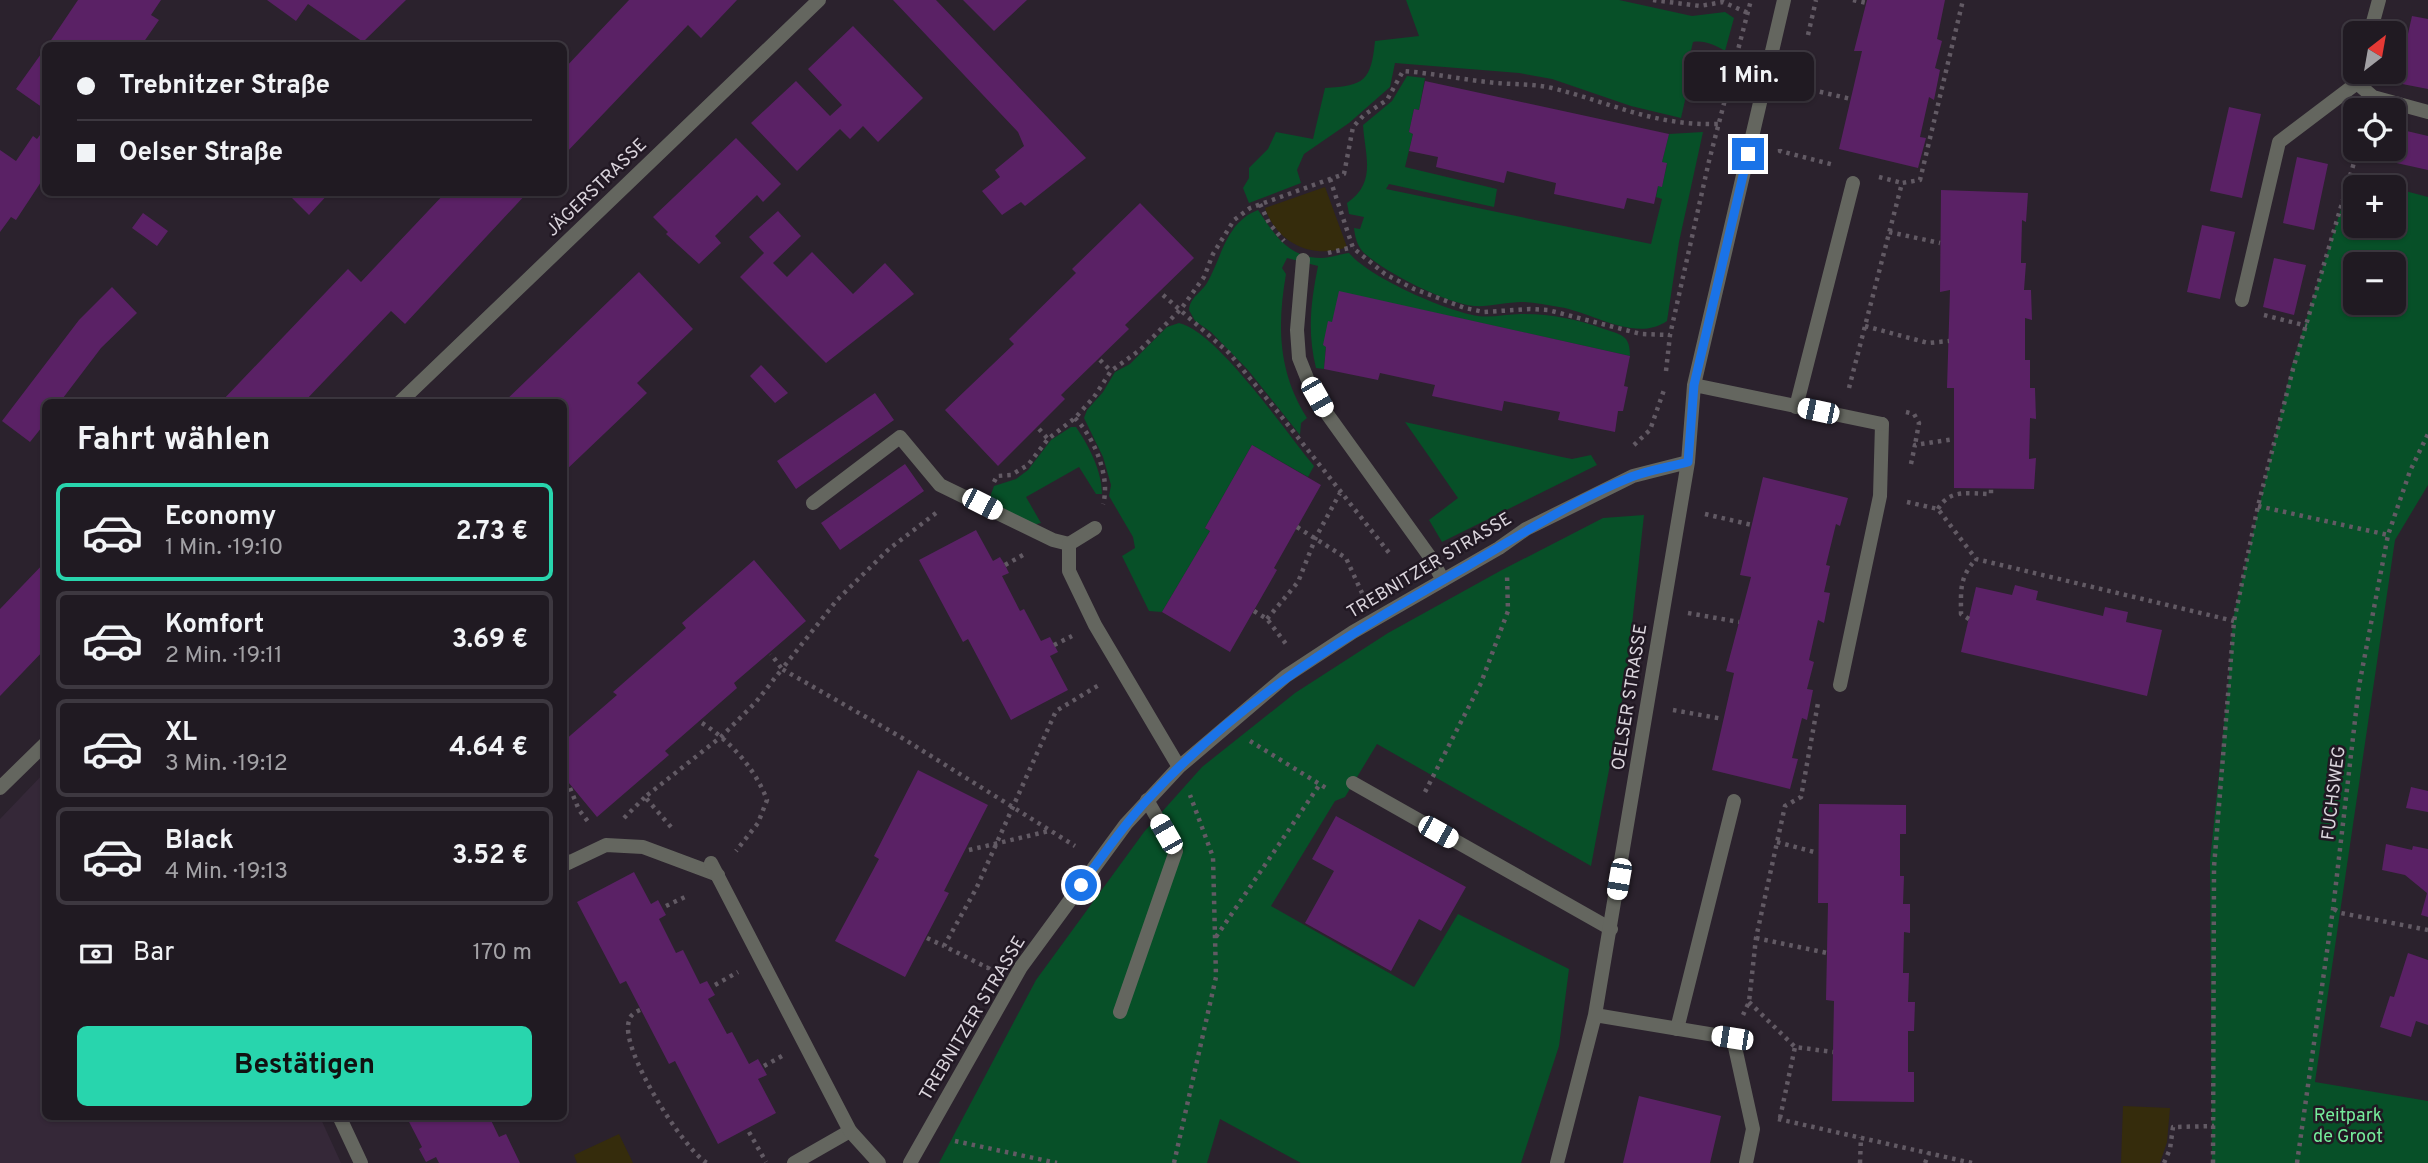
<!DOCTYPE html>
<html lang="de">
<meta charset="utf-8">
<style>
:root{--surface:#201a22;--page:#2d272f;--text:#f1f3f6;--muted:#a2a1a5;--line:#3d3840;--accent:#28d5ad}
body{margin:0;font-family:Overpass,sans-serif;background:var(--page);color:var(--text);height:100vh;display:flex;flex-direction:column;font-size:26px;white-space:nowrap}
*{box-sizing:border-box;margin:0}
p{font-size:23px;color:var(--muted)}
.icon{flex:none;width:38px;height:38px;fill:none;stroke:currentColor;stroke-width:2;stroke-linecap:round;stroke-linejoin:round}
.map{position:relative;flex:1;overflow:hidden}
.drawer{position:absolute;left:42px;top:399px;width:525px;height:721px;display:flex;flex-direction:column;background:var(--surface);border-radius:10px;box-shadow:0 2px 5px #0004,0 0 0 2px var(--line)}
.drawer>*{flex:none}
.guide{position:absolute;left:42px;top:42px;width:525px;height:154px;border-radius:10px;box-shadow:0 2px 5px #0004,0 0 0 2px var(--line);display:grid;align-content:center;height:154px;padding:0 35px;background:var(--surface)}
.needle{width:46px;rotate:31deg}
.controls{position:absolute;left:2343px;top:21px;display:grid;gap:14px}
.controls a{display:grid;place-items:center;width:63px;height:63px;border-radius:10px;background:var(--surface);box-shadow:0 2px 5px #0004,0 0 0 2px var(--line);font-size:35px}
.end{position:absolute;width:32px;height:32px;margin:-16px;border:9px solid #1a73e8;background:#fff;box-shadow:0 0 0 4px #fff}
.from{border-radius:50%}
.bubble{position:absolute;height:49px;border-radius:10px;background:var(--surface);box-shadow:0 2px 5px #0004,0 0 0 2px var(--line);font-size:23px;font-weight:700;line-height:49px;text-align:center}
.car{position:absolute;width:21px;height:42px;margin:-21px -10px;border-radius:9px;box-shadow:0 0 5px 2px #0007;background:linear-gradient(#fff 24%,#345 0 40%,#fff 0 76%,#345 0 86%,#fff 0)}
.guide b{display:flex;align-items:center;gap:24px;height:66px;font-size:26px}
.guide b+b{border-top:2px solid var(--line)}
.guide i{width:18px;height:18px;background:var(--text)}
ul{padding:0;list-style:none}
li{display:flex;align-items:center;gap:21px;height:98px;margin:0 14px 10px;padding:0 21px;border:4px solid var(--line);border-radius:10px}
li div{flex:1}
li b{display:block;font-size:26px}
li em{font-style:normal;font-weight:700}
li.on{border-color:var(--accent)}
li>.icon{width:63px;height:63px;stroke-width:1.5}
h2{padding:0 35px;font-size:32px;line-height:84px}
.pay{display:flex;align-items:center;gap:18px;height:77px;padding:0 35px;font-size:26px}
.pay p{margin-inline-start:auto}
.action{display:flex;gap:14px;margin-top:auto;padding:14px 35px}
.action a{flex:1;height:80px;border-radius:10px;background:var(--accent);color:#111;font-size:28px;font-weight:700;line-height:80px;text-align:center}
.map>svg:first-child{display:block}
</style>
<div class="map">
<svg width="2428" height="1163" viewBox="0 0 2428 1163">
<rect width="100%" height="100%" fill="#2b222d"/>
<path fill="#352838" d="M45,772L46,1116L320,1117L341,1163H0V819Z"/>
<path fill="#075028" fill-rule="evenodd" d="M1406,0H1619L1692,16L1725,12L1734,18L1725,51C1715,45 1704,40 1693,42L1685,76L1690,78L1681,118L1631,106L1552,79L1519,73L1395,63L1390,87L1349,123L1304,154L1297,170L1301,183L1249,203L1243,188L1249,178V168L1268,149L1276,132L1313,139L1325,88C1365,86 1371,80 1375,41L1419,36Z
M1407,76L1425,78L1419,110L1414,109L1409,132L1413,134L1405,167L1497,189L1494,207L1389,184L1386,189L1651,244L1662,199L1656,197L1658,186H1662L1667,164L1662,162L1669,134L1703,132L1679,242L1667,321C1635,343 1593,312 1559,307C1547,305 1534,302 1522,302C1506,302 1490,307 1474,306C1445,303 1384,272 1363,252C1357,245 1355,237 1354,228L1360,229L1364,217L1349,214L1347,203C1377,182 1365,156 1363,125L1392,101Z
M2351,177L2390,187H2356V226H2394V188L2428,197V485L2395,540L2315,1082L2428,1101V1163H2212L2210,861L2228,687L2233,619L2292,365ZM2356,264H2394V303H2356Z
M1258,210C1275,235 1288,258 1322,258C1331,258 1340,254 1349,253C1370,278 1446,311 1478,316C1492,318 1506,314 1521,314C1551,314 1576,319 1604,329C1622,335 1630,335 1630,356L1340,292L1326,347L1324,369L1316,368C1307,332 1311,301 1318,266L1287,258L1282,268L1286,274C1277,326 1278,372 1307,418L1301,423L1300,435L1248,370L1211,332L1195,321L1189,310C1190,297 1201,293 1207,283C1222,257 1226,222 1258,210Z
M1179,323C1217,331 1287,434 1314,466L1308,477L1252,445L1205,528L1210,531L1162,612L1149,611L1122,556L1135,548L1133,537L1109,496L1111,485L1103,457L1084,418L1087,410L1103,392L1115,372L1130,364L1167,327Z
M1405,422L1562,457L1572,459L1591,455L1597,465L1442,542L1429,520L1458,498Z
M1071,427H1076C1089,446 1102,471 1102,494H1096L1079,467L1026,497L1041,523L1033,525L988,502L994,486L1016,479L1028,470L1051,440Z
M1644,515L1626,679L1591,866L1377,744L1345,797L1335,801L1271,906L1414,987L1458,914L1569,969L1559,1046L1521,1163H1301L1220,1119L1207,1163H939L1036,980L1144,832L1202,767L1295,693L1388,633L1500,571L1603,518Z"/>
<path fill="#352c0c" d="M1325,187L1347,247C1312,260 1277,243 1265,208Z
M2123,1106L2170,1108L2167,1142L2160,1163H2121Z
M619,1134L633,1163H577L574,1155Z"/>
<path fill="#5a2165" d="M78,0H161L151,15L159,20L141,46H47Z
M267,0H406L363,42L308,4L296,21Z
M629,0H737L701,38L688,25L564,155V69Z
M893,0H936L1086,158L1025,206L1021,202L1002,215L982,191L1000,177L995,170L1024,146L1018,132Z
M963,0H1027L994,31Z
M1867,0H1945L1937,39L1942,41L1935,68L1940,70L1934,100L1929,97L1920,137L1926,138L1918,168L1839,149L1862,51H1854Z
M2412,16L2428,19V89L2397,83Z
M853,26L923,98L878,142L863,126L850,139L840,129L797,171L751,123L796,81L830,116L842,105L808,69Z
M46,47V110L16,89Z
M1425,81L1669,134L1662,162L1667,163L1662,187L1658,186L1654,204L1627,198L1624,209L1554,194L1556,183L1507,171L1504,183L1436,167L1438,157L1409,151L1413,134L1409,132L1414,109L1419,110Z
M2229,107L2261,114L2242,198L2210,191Z
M46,127V185L41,182L16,220L11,217L0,232V150L16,161L33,136L37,139Z
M2394,128L2428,136V170L2365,156L2366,149H2394Z
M736,138L781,184L763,202L757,195L715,236L721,243L699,264L666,234L668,232L653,217Z
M2297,157L2328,164L2314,230L2283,223Z
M1941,190L2028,193L2026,222L2022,220L2021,263H2026L2024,290H2031L2032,320L2025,318V360H2030V388H2035L2036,419L2030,418L2029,459L2036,458L2034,489L1954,488V388H1947L1950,290L1940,292Z
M286,192H330L309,215Z
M446,192H528L405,324L391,311L304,402H221L348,269L361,282Z
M1140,203L1194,258L1125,325L1129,329L1061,395L1065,399L998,466L945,410L1014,344L1009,339L1076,273L1072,269Z
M778,211L801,236L773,263L787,277L812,252L853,294L885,263L914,294L826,363L740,277L764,253L749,237Z
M143,213L168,231L157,246L132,228Z
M2202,225L2235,232L2220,299L2187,292Z
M2274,258L2306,265L2294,315L2263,307Z
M639,272L693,329L637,383L647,393L564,472V402H504Z
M112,287L137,313L101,348L60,402H46V422L30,442L2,421L79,320Z
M1339,291L1630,356L1624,386L1628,387L1623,411H1618L1615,432L1558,420L1560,412L1504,401L1502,411L1432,396L1435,385L1380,373L1378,380L1324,369L1326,347L1323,345L1328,321L1332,322Z
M761,365L788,393L775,403L750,376Z
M875,393L894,420L796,489L777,461Z
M1252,445L1321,485L1274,568L1277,570L1230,652L1162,612L1210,531L1205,528Z
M905,464L924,491L840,550L821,523Z
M1763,477L1848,498L1840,526L1836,524L1826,565L1830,566L1824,592L1830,593L1824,623L1818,620L1809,660L1814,662L1807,689L1813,690L1807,720L1802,718L1792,758L1798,759L1790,789L1712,770L1734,673L1726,671L1751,577L1740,575Z
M976,530L993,561L1000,557L1005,565L1009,573L1002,576L1020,611L1024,609L1041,641L1050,637L1058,652L1050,656L1068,690L1011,720L968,639L963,642L919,560Z
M754,560L806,621L734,683L737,688L665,751L669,755L597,817L564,777V741L617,695L613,692L686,628L682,623Z
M46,561V648L0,696V609Z
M2015,585L2038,591L2036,600L2103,616L2105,607L2128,612L2126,622L2162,630L2147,696L1961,652L1976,587L2012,595Z
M918,770L988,805L944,891L949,893L905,977L835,941L879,859L874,856Z
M2411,787L2428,791V812L2406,808Z
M1819,804L1906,805V834H1900V876H1904L1903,904H1910V933L1904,932L1903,973H1909L1908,1002H1915L1914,1031H1908V1072H1914V1102L1832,1101L1834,1001L1826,1000L1828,903H1818Z
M1336,816L1466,887L1441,931L1419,919L1391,971L1305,923L1334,871L1312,859Z
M2386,844L2412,850L2413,846L2428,849V917L2421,915L2427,893L2405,875L2382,870Z
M634,872L651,904L658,900L666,915L659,919L676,953L683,950L700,984L707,981L715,995L708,999L727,1034L732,1032L749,1064L758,1059L767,1075L758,1079L776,1113L718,1144L675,1061L669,1064L626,981L620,984L577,902Z
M2408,953L2428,960V1025L2416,1021L2411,1037L2380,1027L2390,996L2394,997Z
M1639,1096L1721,1116L1710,1163H1623Z
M406,1116H489L499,1137L506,1134L520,1163H439L436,1157L426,1162L419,1149L422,1147Z"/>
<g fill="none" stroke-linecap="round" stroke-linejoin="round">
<path stroke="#625a64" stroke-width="4.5" stroke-dasharray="3.5 5" stroke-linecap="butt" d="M1653,0L1700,6L1723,2L1748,13
M1853,0L1867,3
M1808,35L1816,0
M1795,86L1851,99
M1780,149V151L1834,165
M1879,177L1902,183
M1330,179L1353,248L1385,274L1414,289L1465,308L1484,312L1530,309L1548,310L1641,334L1670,335
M1260,204L1269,223L1284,241
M1889,232L1940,243
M1328,253L1353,247
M1163,295L1229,353L1277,411L1390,554
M2264,315L2307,326
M1865,326L1928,343L1949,341
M1100,360L1111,371
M1666,371L1670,335L1709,161L1751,0
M1849,388L1902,183L1920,180L1963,0
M1906,412L1914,414L1919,423L1915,445
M1075,418C1094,437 1111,478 1103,504
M1039,429L1048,439
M1634,445L1650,430L1664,390
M1911,464L1915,445L1954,439
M994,482L997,476L1011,475L1028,465L1048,439L1075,418L1094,397L1111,371L1140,350L1181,309L1204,277L1213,254L1234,220L1250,208L1344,174L1353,127L1364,115L1387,100L1403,71C1431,73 1459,79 1488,82C1509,85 1530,83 1552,88C1612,103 1654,126 1718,124
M1907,502L1938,509L1976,559L2234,621
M2258,506L2388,535
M1938,509C1950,488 1969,494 1991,494V489
M936,513L889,549L837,600L782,669L899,736L1075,846
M1705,514L1752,525
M1297,527L1346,558L1362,593
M1005,565L1023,555
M1254,611L1267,619L1286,644
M1688,613L1739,622
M1267,619L1298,582L1316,537L1340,493
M1969,619L1961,614C1961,590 1959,578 1976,559
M1054,645L1072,636
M1673,710L1723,719
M702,723C730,741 755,768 767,800L758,823L736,851
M1250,741L1326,788
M570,788L579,810L590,824
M1425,792L1481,683L1508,611L1507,575
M624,818L645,797
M671,827L645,797L722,736L756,702L782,669L771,654
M1777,842L1818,853
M969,850L1049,831
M666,906L689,895
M2334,909L2341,913L2428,930
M1216,937L1320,784
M927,938L944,946
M1756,938L1827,953
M989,966L988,968L944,946L976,889L1056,711L1099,685
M715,985L738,972
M1749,1002L1795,1047L1833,1052
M640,1010C635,1012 630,1015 629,1021C619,1048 683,1149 707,1163
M1743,1015L1749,1002L1756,938L1785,806L1801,797L1818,703
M764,1066L782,1056
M1780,1118L1795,1047
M1778,1119L1972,1163
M749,1132L766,1162
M955,1141L1057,1163
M1174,1163L1216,977L1213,857L1190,795
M1860,1163L1861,1137
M1925,1163L1929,1153
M2164,1163L2170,1149L2173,1127L2214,1126
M2213,1163L2214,867L2234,621L2258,506L2293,369L2358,149
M2297,1163L2333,909L2359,686L2388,535L2410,471L2428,434"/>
<path stroke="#64665f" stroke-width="14" d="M2370,33L2379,0
M2357,83L2373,97L2428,112
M1303,260L1297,330L1299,358L1309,383L1325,411L1430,557L1443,580
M2242,300L2279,142L2357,83L2360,72
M1796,407L1853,183
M813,503L900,437L940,485L1053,540L1069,544
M1840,685L1880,496L1882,424
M1353,783L1611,929
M564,859L566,864L606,845L643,847L718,875
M1120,1012L1176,851L1147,800
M1677,1029L1734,801
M1733,1038L1753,1129L1746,1163
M794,1163L850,1131"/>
<path stroke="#64665f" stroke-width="14" d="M1694,385L1882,424
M400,402L819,0
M1095,528L1069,544V571L1095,625L1179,767
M0,788L46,743
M711,863L850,1131L879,1163
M1595,1015L1733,1038
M339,1116L361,1163
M910,1163L1021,967L1126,824L1179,767L1286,676L1353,632L1499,548L1526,529L1633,476L1688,462
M1557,1163L1595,1015L1688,462L1694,385L1784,0"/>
</g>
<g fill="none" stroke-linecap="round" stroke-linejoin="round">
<path stroke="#1a73e8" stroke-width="9" d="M1081,885C1102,857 1122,827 1146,801C1240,698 1350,633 1469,565C1522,534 1574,500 1631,477C1649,470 1669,467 1688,462L1694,385L1748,154"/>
</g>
<g text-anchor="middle" stroke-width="5" stroke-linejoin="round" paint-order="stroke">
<g font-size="18" fill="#dad4dc" stroke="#211823">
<text transform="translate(596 187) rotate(-44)" y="6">JÄGERSTRASSE</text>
<text transform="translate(1429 565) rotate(-31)" y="6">TREBNITZER STRASSE</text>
<text transform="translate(1629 697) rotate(-81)" y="6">OELSER STRASSE</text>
<text transform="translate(2333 793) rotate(-83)" y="6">FUCHSWEG</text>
<text transform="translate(972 1018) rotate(-59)" y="6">TREBNITZER STRASSE</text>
</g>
<g font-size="18" fill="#75ec9b" stroke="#211823">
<text x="2348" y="1121">Reitpark<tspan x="2348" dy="21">de Groot</tspan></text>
</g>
</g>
</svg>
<div class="controls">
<a><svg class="needle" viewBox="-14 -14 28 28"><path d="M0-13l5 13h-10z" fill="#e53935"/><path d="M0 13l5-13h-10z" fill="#a2a1a5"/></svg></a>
<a><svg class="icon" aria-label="locate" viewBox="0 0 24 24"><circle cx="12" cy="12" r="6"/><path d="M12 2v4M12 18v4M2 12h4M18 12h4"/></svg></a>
<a>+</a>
<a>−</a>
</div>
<i class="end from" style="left:1081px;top:885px"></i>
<i class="end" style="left:1748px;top:154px"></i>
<div class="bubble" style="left:1684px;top:52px;width:130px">1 Min.</div>
<i class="car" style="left:1317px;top:397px;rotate:150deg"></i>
<i class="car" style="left:1818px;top:411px;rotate:282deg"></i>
<i class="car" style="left:982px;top:504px;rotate:117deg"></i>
<i class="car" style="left:1438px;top:832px;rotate:119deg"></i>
<i class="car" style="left:1166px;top:834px;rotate:330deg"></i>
<i class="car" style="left:1619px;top:879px;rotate:190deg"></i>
<i class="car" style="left:1732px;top:1038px;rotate:279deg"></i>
<div class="guide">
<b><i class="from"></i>Trebnitzer Straße</b>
<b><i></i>Oelser Straße</b>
</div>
<section class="drawer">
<h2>Fahrt wählen</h2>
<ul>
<li class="on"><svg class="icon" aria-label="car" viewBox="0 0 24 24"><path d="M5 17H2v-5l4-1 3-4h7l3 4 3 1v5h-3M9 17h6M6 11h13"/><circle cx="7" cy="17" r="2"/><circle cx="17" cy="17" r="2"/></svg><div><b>Economy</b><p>1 Min. · 19:10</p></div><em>2.73 €</em></li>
<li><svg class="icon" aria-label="car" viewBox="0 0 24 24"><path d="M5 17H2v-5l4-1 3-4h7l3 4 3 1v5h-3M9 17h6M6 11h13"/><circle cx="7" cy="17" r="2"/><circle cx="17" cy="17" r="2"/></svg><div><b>Komfort</b><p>2 Min. · 19:11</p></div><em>3.69 €</em></li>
<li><svg class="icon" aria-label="car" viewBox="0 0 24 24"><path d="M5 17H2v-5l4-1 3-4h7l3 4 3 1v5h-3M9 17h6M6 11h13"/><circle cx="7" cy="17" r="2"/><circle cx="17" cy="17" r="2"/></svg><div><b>XL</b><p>3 Min. · 19:12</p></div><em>4.64 €</em></li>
<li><svg class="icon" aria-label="car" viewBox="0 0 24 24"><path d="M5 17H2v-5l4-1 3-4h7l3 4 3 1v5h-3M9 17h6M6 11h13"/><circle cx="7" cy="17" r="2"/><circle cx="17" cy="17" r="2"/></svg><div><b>Black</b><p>4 Min. · 19:13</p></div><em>3.52 €</em></li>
</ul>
<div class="pay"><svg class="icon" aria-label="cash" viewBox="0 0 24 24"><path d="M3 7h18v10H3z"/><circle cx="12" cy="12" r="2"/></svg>Bar<p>170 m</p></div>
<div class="action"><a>Bestätigen</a></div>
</section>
</div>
